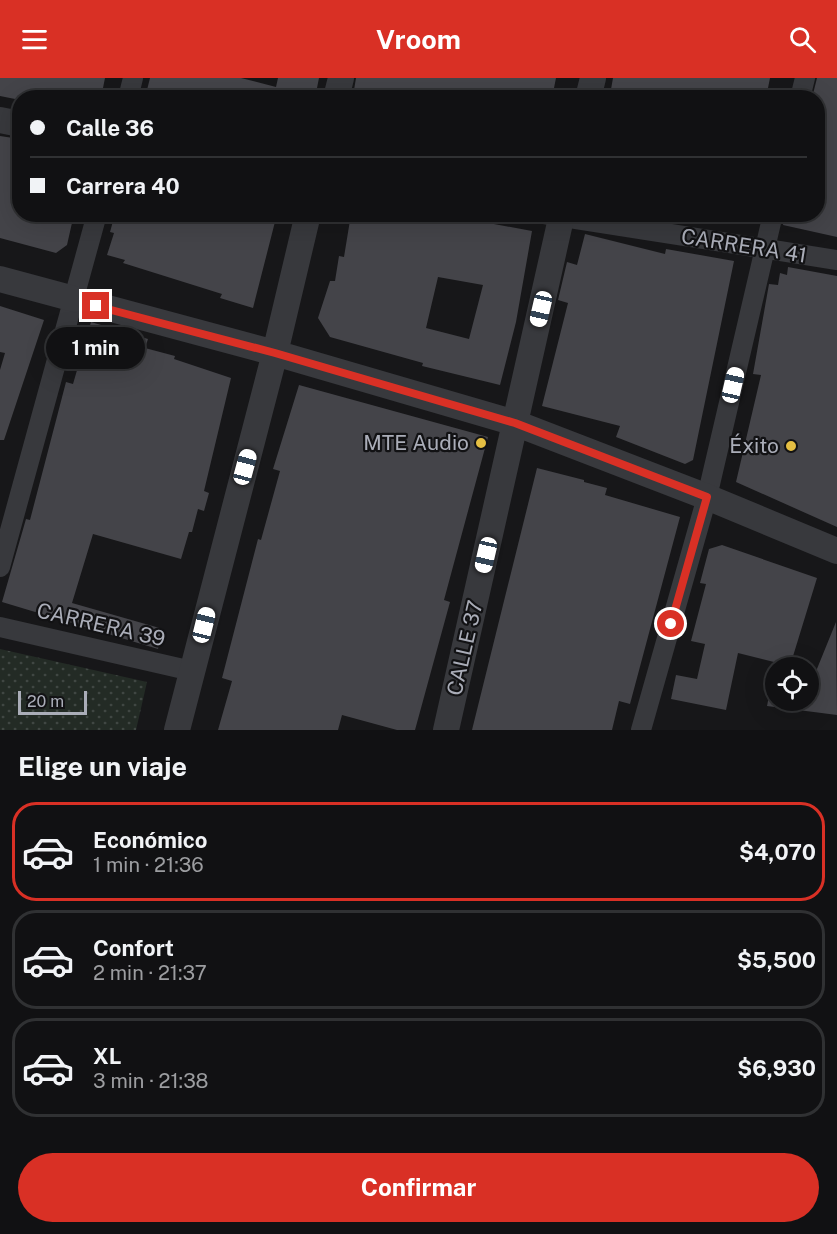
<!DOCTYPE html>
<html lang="es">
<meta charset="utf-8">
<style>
:root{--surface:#111113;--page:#1e1f21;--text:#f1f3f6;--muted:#9c9da0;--line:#303133;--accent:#d93025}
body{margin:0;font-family:"Public Sans",sans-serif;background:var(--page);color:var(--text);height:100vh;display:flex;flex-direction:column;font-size:22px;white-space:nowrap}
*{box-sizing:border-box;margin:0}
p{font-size:20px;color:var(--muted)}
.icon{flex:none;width:33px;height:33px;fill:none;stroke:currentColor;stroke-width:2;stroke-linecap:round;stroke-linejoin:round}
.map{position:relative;height:652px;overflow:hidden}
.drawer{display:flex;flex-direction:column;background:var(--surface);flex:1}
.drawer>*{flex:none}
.guide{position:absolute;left:12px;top:12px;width:813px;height:132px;border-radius:24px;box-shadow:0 6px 24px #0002,0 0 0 2px var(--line);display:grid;align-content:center;height:132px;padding:0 18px;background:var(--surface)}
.buttons{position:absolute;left:765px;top:579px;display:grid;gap:12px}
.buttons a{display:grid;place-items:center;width:54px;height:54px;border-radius:50%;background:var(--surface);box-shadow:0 6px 24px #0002,0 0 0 2px var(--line);font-size:30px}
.scale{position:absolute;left:18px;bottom:15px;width:69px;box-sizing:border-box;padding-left:6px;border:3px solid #aaadb8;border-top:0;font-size:16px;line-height:21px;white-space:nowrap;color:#aaadb8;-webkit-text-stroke:4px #121214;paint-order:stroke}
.end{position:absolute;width:27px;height:27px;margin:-14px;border:8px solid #d93025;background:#fff;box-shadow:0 0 0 3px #fff}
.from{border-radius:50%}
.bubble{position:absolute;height:42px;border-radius:21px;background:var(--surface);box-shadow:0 6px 24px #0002,0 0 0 2px var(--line);font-size:20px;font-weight:700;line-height:42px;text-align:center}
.car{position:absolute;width:18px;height:36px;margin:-18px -9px;border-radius:8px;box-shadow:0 0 4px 2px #0007;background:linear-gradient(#fff 24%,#345 0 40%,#fff 0 76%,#345 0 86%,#fff 0)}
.guide b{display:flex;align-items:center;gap:21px;height:57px;font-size:22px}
.guide b+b{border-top:2px solid var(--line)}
.guide i{width:15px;height:15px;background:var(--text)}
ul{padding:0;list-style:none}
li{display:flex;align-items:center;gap:18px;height:99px;margin:0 12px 9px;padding:0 6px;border:3px solid var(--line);border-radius:24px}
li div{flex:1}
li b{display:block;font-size:22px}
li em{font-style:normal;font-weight:700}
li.active{border-color:var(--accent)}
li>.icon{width:54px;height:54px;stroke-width:1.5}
h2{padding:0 18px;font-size:27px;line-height:72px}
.cta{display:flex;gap:12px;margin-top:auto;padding:12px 18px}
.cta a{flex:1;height:69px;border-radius:36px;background:var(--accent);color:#fff;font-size:24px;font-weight:700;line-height:69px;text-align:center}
header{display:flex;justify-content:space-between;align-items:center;height:78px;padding:0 18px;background:var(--accent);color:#fff;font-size:27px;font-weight:700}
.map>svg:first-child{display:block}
</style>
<header><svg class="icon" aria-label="menu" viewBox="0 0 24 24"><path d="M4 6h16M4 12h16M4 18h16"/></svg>Vroom<svg class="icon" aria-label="search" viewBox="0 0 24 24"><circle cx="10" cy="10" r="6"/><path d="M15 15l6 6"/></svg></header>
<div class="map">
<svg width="837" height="652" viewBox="0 0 837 652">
<defs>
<pattern id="park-dots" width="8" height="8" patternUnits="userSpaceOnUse" patternTransform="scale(1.5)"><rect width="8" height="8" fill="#232b25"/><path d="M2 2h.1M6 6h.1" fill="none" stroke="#404743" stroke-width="1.8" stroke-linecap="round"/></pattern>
</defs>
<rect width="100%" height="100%" fill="#171719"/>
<path fill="url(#park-dots)" d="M0,571L147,604L136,652H0Z"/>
<path fill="#444449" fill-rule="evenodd" d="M0,0H105L101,20H86L44,10L42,20H20V22L0,18Z
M150,0H241L276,9L278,0H319L315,20H145Z
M356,0H556L552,20H498L465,13L464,20H393L354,12Z
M613,0H770L766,20H622L610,17Z
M817,0H837V159L783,147L785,136H818V20H812Z
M0,58L20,61V136H74L67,167L56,175L0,160Z
M115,136H277L253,230L220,220L222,216L123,185L125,182L107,177L114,155L110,154Z
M351,136H367L413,144L414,136H440L532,153L516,244L500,307L422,288L423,285L330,259L318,240L330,203H335L339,178L344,179ZM438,199L483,207L469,261L426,250Z
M585,156L665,176L666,171L734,183L693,382L685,386L616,359L620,348L542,328L568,225L558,222L567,184L577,187Z
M788,189L837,198V449L736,404L761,297L753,296L769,206L778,207L780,195L787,197Z
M0,228L44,242L4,362H0V292L5,275L0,274Z
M91,244L148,261L145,270L175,278L174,281L231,300L204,413L209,415L204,433L198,431L192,454H189L181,481L93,456L72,525L163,551L158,571L2,524L26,441L30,442L66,304L73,306Z
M299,307L488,359L444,522L450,524L415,652H397L342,637L338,652H218L232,603L222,600L258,461L261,462L280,393L273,391Z
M537,390L584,402V404L607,410L605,417L680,439L630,626L619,623L612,652H472Z
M722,467L817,500L790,588L738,575L726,632L671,621L676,597L697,601L705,566L691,563L706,506L700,505L709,471Z
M836,544L837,637L767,628L772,603L776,604V622H808V613Z"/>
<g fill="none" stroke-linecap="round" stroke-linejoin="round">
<path stroke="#38393d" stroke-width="20" d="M128,20L133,0
M800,20L805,0
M544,136L837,182
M0,489L97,136
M0,549L192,593
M641,652L707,419L773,136"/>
<path stroke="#38393d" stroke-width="26" d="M336,20L341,0
M588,20L593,0
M0,42L20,46
M0,201L275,275L515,345L707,419L837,473
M177,652L275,275L308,136
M446,652L562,136"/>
</g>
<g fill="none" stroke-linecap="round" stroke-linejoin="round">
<path stroke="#d93025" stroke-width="8" d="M96,228L275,275L515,345L707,419L671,546"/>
</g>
<g fill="#e5bf43" stroke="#121214" stroke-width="2">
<circle cx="481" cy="365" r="6"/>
<circle cx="791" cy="368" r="6"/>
</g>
<g text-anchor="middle" stroke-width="4.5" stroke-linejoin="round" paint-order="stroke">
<g font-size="21" fill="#aaadb8" stroke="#121214">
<text transform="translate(744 168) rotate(9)" y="7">CARRERA 41</text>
<text transform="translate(101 547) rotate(13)" y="7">CARRERA 39</text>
<text transform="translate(465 570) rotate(-77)" y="7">CALLE 37</text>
</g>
<g font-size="21" fill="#aaadb8" stroke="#121214" text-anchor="end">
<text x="469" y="372">MTE Audio</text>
<text x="779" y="375">Éxito</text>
</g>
</g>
</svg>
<div class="buttons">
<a><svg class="icon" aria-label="locate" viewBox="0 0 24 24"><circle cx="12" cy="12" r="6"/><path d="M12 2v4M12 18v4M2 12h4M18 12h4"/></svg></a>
</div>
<div class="scale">20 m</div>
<i class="end from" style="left:671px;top:546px"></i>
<i class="end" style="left:96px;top:228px"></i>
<div class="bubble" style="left:46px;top:249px;width:99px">1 min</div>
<i class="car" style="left:541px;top:231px;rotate:193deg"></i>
<i class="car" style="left:733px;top:307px;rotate:13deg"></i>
<i class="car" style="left:245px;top:389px;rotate:15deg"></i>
<i class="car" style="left:486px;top:477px;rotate:193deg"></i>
<i class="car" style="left:204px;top:547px;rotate:14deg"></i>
<div class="guide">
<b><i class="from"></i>Calle 36</b>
<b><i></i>Carrera 40</b>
</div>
</div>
<section class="drawer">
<h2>Elige un viaje</h2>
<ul>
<li class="active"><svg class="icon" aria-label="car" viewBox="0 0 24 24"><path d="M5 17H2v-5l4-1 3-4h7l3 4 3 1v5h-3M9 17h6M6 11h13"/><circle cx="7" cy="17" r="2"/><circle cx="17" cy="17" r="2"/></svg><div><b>Económico</b><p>1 min · 21:36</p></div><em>$4,070</em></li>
<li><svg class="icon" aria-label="car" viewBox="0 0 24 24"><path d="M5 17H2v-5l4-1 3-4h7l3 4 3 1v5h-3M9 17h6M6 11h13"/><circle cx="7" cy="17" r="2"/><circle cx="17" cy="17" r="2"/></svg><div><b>Confort</b><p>2 min · 21:37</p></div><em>$5,500</em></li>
<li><svg class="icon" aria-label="car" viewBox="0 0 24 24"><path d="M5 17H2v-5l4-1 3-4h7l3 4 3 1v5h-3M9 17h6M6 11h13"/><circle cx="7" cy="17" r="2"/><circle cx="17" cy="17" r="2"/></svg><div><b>XL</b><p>3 min · 21:38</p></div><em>$6,930</em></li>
</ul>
<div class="cta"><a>Confirmar</a></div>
</section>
